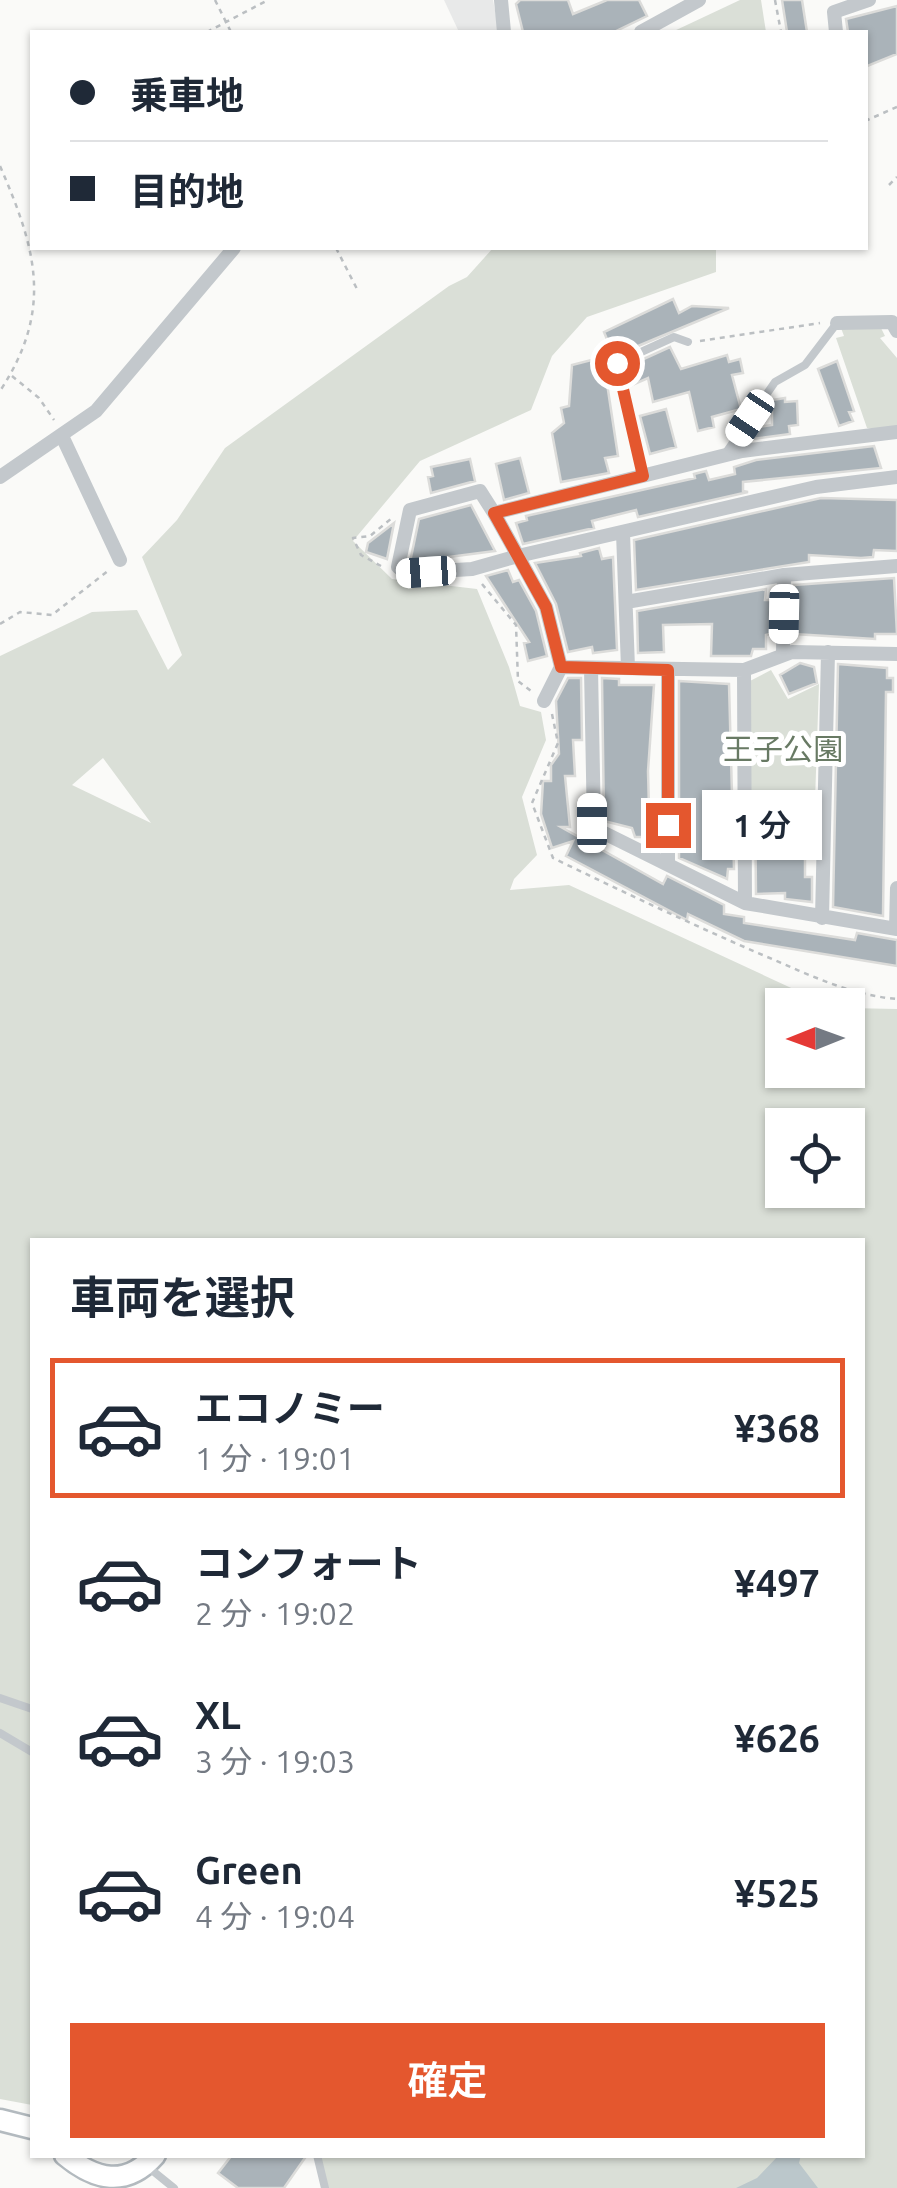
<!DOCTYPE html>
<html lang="ja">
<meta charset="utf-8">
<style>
:root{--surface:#fff;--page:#f6f6f7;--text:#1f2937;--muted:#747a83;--line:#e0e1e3;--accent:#e4572e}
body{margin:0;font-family:Ubuntu,"Noto Sans JP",sans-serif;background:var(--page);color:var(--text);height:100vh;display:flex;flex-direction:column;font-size:38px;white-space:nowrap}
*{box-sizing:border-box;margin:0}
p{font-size:32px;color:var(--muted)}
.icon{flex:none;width:55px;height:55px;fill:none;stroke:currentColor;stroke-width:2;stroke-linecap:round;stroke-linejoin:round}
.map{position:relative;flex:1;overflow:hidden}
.details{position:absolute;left:30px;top:1238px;width:835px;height:920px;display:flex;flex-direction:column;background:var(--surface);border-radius:0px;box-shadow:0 2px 8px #0004}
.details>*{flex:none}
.banner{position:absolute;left:30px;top:30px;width:838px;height:220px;border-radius:0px;box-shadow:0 2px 8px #0004;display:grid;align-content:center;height:220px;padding:0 40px;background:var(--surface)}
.needle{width:65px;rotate:269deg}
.controls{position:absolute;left:765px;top:988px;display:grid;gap:20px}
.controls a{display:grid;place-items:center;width:100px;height:100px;border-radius:0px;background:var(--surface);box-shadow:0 2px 8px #0004;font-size:50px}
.end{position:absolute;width:45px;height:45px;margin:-22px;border:12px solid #e4572e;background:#fff;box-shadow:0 0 0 5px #fff}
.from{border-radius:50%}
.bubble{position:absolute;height:70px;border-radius:0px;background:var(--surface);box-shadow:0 2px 8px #0004;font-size:32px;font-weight:600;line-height:70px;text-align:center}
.car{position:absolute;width:30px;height:60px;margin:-30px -15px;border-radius:12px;box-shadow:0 0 8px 2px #0007;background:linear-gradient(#fff 24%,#345 0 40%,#fff 0 76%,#345 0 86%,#fff 0)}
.banner b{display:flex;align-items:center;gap:35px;height:95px;font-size:38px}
.banner b+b{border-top:2px solid var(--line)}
.banner i{width:25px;height:25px;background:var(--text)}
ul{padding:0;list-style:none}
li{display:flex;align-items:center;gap:30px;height:140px;margin:0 20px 15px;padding:0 20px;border:5px solid transparent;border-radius:0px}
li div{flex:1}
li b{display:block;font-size:38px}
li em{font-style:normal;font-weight:600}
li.current{border-color:var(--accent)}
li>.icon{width:90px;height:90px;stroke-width:1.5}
h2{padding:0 40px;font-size:45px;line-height:120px}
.primary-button{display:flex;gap:20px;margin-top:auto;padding:20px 40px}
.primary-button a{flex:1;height:115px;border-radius:0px;background:var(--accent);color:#fff;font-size:40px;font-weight:600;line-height:115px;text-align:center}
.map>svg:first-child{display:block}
</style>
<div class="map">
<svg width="897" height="2188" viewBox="0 0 897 2188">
<rect width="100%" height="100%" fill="#fafaf8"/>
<path fill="#e8e9e9" d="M444,0H493L499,32H459Z"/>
<path fill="#dadfd7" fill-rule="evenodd" d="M740,0H761L766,32H672Z
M493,248H716V272L587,317L552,356L531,410L420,461L353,541L392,579L477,589L509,667L520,706L541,712L546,740L522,797L537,855L514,879L510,890L569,885L828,1005H782V1070H848V1008L897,1009V2188H326L317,2155H862V1240H32V2105L0,2099V656L92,612L137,610L168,670L182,655L142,557L177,520L225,448L449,286L467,277ZM103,758L151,823L72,785ZM782,1125H848V1190H782Z
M880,326L885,336L880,338L897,358V433L867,428L836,338L844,336L841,328Z
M771,670L788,699L819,684L815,801H749L750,681Z"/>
<path fill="#bbc7cb" d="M779,2155H801L799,2163L818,2188H736L757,2178Z"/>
<path fill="#aab3b9" stroke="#dcdcda" stroke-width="2.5" d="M520,0H568L573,14L607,0H639L647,16L614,32H523L516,4Z
M782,0H802L807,32H787Z
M897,6V54L865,67V32H848L846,19Z
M673,299L679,313L692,306L729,308L614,356L604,332Z
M670,347L681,369L727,355L729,362L740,359L743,373L732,375L741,409L712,417L714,427L698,431L689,392L653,402L648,378L630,386L626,367Z
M603,357L618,456L605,458L609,473L561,482L552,433L564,423L561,408L569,406L572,365Z
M837,361L854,411L849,412L853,421L839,426L818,369Z
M785,398V402L797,401L798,425L789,426L790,434L752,439V428L772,425V400Z
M666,409L676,447L650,454L640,416Z
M874,446L881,468L743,482V491L748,492L638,517L636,510L592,521L594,528L523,544L516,523L527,520L526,516L695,478L694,474L706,471L709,480L735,474L734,467L756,460Z
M520,458L529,493L504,500L496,464Z
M470,459L475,481L431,493L428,477L433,476L431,467Z
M821,498L897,500V551L874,550L873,557L861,558L809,555V562L636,590L634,540Z
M471,505L495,551L410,562L419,519Z
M394,523L387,559L366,552L368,543Z
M599,548L602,559L613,557L617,650L593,653L592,647L568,652L556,604L535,563L581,556L580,553Z
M508,570L513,582L519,580L536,611L547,656L528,661L524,643L529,642L486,576Z
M894,578L897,634H875V639L794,634V585Z
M766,589L765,600H773V633L766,635V649H753L751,656H711L712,624L663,625L664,652L638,653L637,611Z
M800,663L814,667L817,683L789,694L780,675Z
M838,664L887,668V678H893V692H886L883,916L833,907Z
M568,678H581L582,740H573L575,776H565L570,827H561L663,884L667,876L724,905V914L744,917V923L855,940L857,933L897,940V966L744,941L688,914L687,920L566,856L573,841L552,848L541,814L543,781H551V765L559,754L556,701Z
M602,678L619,679V685H654L648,771L649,809L657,810V831H649V837H635L632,828L604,821Z
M679,681L729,684L734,869H728L727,879L679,858Z
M755,804L788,805L787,809H805L806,817H814L813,846H805V877H812V902L785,899V893L756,894Z
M232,2155H307L284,2188H238L218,2173Z"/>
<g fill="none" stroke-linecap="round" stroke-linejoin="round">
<defs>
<path id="secondary" d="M0,2120L32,2128
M65,2155C95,2180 126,2188 155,2155"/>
</defs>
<use href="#secondary" stroke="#b3babf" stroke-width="25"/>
<path stroke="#bbbfc2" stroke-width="2.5" stroke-dasharray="5 5" stroke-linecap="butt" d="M215,0L231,32
M775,0L781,32
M207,32L268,0
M865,121L897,107
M0,166C36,249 54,309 0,391
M889,185L897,177
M336,248L357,289
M700,341L820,323
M12,376L39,398L54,420
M381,566L361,555L353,538L370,536L392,518
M482,584L516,625L518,681L531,691
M0,624L20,612L52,615L109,570
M552,714L558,743L532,803L553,858C621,891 689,923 758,953C803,972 848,995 897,999"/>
<path stroke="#c3c8cc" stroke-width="8" d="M725,454L775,382L805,365L837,323
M643,477L617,363L674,337L688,342
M0,1698L32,1709
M0,1733L32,1752
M317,2155L325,2188
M148,2167L174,2188"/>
<path stroke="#c3c8cc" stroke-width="14" d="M501,0L504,32
M641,32L699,0
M836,32L834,12L869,0
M837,323L892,322L897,331
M62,436L120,560
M0,477L96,411L234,248
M897,477L816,487L518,556L546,607L561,667L744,670L792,652L897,654
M494,513L480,491L410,510L398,567L406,573L472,569L518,556L494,513L742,451L897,432
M623,533L628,668
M626,602L784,575L897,566
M783,653L784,575
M591,668L594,828L745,903L897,929
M744,670L745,903
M544,701L561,667
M668,864V670
M822,918L828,652
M896,928L897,888"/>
<use href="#secondary" stroke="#fff" stroke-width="20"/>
</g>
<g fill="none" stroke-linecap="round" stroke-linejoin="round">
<path stroke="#e4572e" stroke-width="12" d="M617,363L643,476L494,513L546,607L561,667L668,670V825"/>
</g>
<g text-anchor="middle" stroke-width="10" stroke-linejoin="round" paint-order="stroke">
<g font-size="30" fill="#687a64" stroke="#fff">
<text x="783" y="760">王子公園</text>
</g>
</g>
</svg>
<div class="controls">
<a><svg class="needle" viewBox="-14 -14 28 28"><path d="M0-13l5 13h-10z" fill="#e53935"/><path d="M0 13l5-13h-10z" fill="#747a83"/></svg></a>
<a><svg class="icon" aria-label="locate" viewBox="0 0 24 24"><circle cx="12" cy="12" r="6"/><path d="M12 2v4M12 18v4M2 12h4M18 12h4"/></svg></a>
</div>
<i class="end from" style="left:617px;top:363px"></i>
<i class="end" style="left:668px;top:825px"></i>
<div class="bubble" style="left:702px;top:790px;width:120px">1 分</div>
<i class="car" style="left:750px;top:418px;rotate:214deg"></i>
<i class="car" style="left:426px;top:572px;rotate:266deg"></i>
<i class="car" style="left:784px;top:614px;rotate:181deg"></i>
<i class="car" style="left:592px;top:823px;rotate:0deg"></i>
<div class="banner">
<b><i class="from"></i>乗車地</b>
<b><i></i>目的地</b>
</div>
<section class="details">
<h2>車両を選択</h2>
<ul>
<li class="current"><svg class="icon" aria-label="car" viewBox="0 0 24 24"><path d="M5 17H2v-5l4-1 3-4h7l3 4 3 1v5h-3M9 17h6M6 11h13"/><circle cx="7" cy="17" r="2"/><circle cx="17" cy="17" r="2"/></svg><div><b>エコノミー</b><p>1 分 · 19:01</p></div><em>¥368</em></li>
<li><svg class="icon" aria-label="car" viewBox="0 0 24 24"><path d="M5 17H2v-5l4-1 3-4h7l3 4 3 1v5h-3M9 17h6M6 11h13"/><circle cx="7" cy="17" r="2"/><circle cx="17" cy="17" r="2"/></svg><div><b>コンフォート</b><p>2 分 · 19:02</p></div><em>¥497</em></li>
<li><svg class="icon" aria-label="car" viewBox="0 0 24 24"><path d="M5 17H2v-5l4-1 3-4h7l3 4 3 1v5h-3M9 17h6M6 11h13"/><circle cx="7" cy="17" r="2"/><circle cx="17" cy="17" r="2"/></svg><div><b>XL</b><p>3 分 · 19:03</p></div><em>¥626</em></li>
<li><svg class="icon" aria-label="car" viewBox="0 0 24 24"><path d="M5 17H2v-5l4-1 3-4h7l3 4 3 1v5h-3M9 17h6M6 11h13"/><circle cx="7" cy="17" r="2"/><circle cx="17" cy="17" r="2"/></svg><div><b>Green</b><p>4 分 · 19:04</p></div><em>¥525</em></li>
</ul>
<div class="primary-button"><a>確定</a></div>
</section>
</div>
